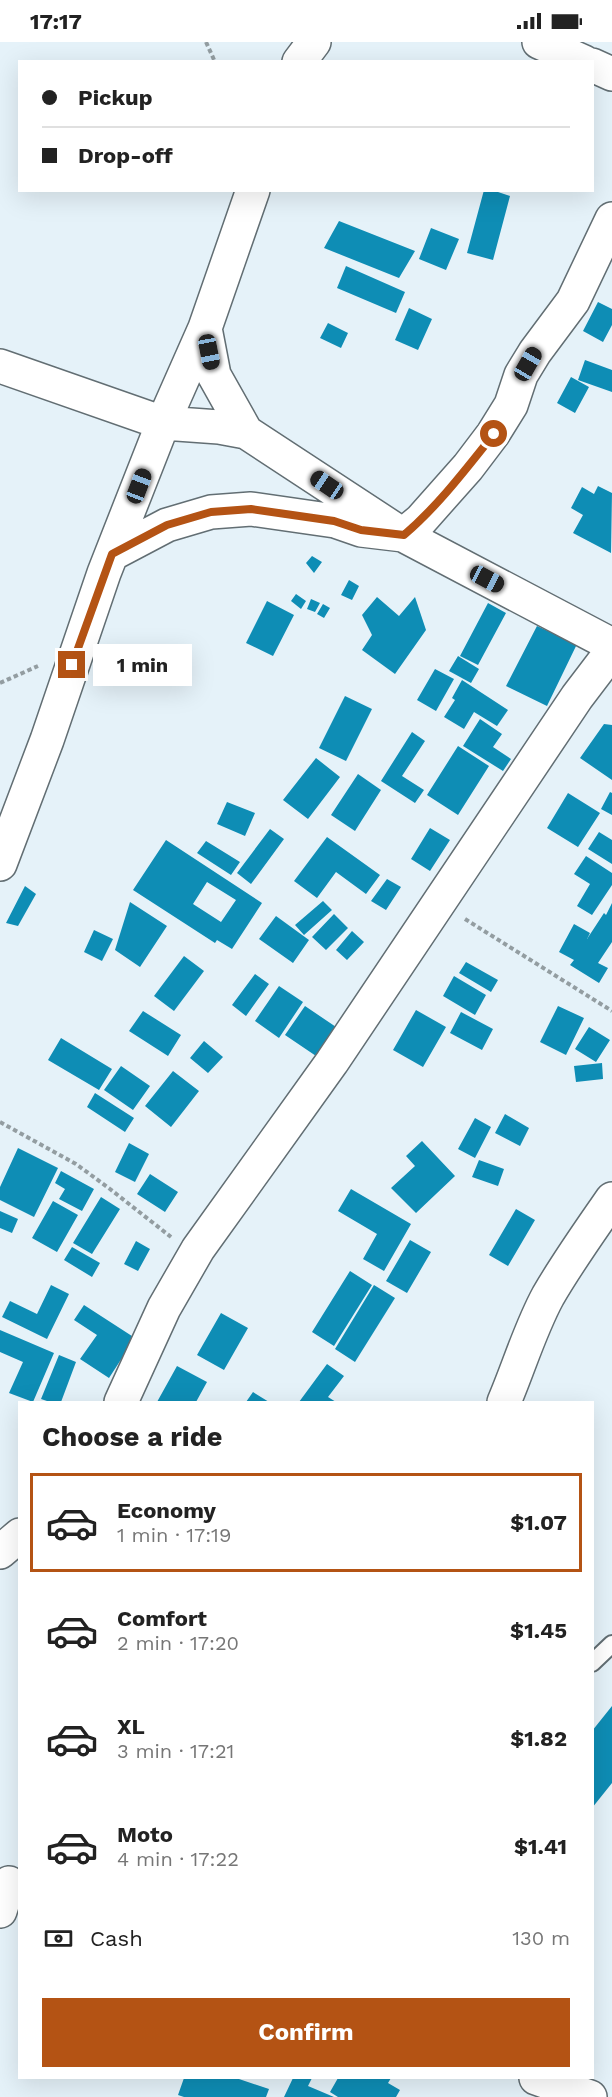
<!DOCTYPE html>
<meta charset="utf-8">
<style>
:root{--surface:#fff;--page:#f2f2f2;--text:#222;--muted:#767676;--line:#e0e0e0;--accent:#b45314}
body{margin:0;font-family:"Work Sans",sans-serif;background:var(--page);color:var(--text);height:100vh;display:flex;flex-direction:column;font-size:22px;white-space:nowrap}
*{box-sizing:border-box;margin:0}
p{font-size:20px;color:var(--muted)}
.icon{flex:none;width:33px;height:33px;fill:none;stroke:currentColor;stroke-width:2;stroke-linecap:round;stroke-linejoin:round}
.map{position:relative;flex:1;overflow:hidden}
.drawer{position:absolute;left:18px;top:1359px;width:576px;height:678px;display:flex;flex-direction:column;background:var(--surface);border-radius:0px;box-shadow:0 6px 24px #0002}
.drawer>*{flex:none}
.hud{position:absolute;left:18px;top:18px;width:576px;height:132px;border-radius:0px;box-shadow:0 6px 24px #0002;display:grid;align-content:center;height:132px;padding:0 24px;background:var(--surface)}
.end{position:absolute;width:27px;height:27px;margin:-14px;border:8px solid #b45314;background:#fff;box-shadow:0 0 0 3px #fff}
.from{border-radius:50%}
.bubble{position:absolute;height:42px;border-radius:0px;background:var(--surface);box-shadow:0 6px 24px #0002;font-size:20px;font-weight:700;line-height:42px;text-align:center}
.car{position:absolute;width:18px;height:36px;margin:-18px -9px;border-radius:8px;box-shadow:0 0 4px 2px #0007;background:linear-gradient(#222 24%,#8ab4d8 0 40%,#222 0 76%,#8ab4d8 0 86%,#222 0)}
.hud b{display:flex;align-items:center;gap:21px;height:57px;font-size:22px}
.hud b+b{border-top:2px solid var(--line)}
.hud i{width:15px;height:15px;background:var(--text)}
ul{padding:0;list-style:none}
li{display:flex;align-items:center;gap:18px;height:99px;margin:0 12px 9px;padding:0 12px;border:3px solid transparent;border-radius:0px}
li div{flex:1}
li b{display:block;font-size:22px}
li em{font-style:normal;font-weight:700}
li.active{border-color:var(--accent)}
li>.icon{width:54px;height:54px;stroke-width:1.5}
h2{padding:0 24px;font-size:27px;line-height:72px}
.pay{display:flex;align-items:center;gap:15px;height:66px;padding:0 24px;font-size:22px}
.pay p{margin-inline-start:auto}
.button{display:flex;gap:12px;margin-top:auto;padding:12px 24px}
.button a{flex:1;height:69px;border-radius:0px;background:var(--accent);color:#fff;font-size:24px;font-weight:700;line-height:69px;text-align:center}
.status{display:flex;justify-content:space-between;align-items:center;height:42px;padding:0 30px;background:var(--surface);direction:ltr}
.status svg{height:16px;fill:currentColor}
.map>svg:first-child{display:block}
</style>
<div class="status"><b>17:17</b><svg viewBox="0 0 49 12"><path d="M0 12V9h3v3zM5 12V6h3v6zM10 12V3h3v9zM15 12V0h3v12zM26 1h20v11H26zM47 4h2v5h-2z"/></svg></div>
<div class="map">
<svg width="612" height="2055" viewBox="0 0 612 2055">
<rect width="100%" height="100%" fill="#e5f2f9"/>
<path fill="#0e8db5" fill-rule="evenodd" d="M484,148H492L510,154L493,218L467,211Z
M339,179L415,209L399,236L324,206Z
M431,186L459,197L446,228L419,217Z
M346,224L405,250L396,271L337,246Z
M598,260L612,267V283L603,300L583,289Z
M409,266L432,277L418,308L395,298Z
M328,281L348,291L341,306L320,296Z
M585,318L612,328V350L578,338Z
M571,335L589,345L575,371L557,361Z
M598,444L612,451L611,511L573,491L583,473L571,466L582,445L594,452Z
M312,514L322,520L314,531L306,521Z
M349,538L359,544L352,558L341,553Z
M296,552L306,559L301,567L291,559Z
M377,555L399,574L415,555L426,588L395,632L362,608L372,593L362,573Z
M311,557L320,561L315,570L307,567Z
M267,559L294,573L273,614L246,601Z
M488,561L506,571L478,623L460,614Z
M323,562L330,566L324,576L317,572Z
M537,584L577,602L547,664L506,644Z
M458,614L479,627L471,641L449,629Z
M435,627L454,637L436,669L417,658Z
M462,638L508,668L497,684L474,670L464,687L444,675L455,658L452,656Z
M345,654L372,667L346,719L319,706Z
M480,677L502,692L493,705L511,717L503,729L463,704Z
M604,682L612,683V738L580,716Z
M412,690L425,699L402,734L424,748L415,761L381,739Z
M458,704L489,724L458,773L427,753Z
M316,716L340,735L308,777L283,758Z
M358,732L381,748L355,789L331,773Z
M610,750L612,751V773L601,767Z
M568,751L600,771L578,805L547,786Z
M227,760L255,771L245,794L217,782Z
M430,786L450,798L430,829L411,817Z
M270,787L284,797L251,842L237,831Z
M599,790L612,798V822L588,807Z
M327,795L380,833L366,852L336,830L317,856L294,839Z
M166,798L262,861L232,907L217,898L215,901L133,848ZM207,840L236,858L221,880L193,862Z
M206,799L240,820L231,833L197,811Z
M586,814L612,831V843L592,873L577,864L590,842L574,832Z
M387,837L401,845L386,868L371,859Z
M25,844L36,852L18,884L6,881Z
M323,859L332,868L304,893L295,883Z
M130,860L167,884L140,925L115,908Z
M612,861V900L598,921L608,926L599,941L570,923L574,918L559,910L574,882L590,891L587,897L604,871L606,873Z
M334,872L348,886L326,908L312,895Z
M276,874L309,898L293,921L259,897Z
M94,888L113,897L102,919L84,910Z
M352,889L364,900L347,918L336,908Z
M184,914L204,929L174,969L154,954Z
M466,920L498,938L491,950L459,931Z
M255,932L269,942L246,974L232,963Z
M454,934L486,953L475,973L443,954Z
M279,944L303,960L279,996L255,979Z
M305,964L339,987L319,1016L285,993Z
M558,964L584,976L566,1013L540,1000Z
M416,968L446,985L423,1025L393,1008Z
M143,969L181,993L168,1014L129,989Z
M461,970L493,987L482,1008L450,991Z
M589,985L610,998L596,1020L575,1007Z
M61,996L112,1027L99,1048L48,1018Z
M204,999L223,1015L208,1031L190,1016Z
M602,1021L603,1037L576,1040L574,1024Z
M121,1024L150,1044L133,1068L104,1048Z
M173,1029L199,1049L171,1085L145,1064Z
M95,1051L134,1076L125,1090L87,1065Z
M505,1072L529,1086L520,1104L495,1091Z
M475,1076L491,1085L475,1116L458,1107Z
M422,1099L455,1134L416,1171L391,1146L415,1124L406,1114Z
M129,1101L149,1112L135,1140L115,1130Z
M18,1106L58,1126L34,1175L0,1158V1145Z
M479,1118L504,1127L498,1144L472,1135Z
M61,1129L94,1147L82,1169L59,1157L65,1147L55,1141Z
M150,1132L178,1150L165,1170L137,1152Z
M351,1147L411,1182L384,1229L363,1217L377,1192L338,1169Z
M101,1155L120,1167L92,1212L73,1201Z
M53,1159L78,1173L57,1210L32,1196Z
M516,1167L535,1178L508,1224L489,1213Z
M0,1169L18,1177L12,1191L0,1186Z
M410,1198L431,1210L407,1251L386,1239Z
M136,1199L150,1207L138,1229L124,1222Z
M72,1205L100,1221L92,1235L64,1218Z
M350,1229L372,1243L334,1304L312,1290Z
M51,1243L69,1252L47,1297L2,1275L10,1259L37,1272Z
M374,1243L395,1256L355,1320L335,1307Z
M84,1263L135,1296L109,1336L80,1317L97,1293L74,1278Z
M221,1271L248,1286L224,1328L197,1313Z
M0,1288L54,1311L33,1360L9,1351L23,1320L0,1310Z
M59,1313L76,1320L61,1360H50L41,1357Z
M327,1322L344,1334L328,1355L336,1360H299Z
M177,1324L207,1340L196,1360H157Z
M253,1350L269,1360H246Z
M612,1664V1741L592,1766V1689Z
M184,2036H236L269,2047L266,2055H184L178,2053Z
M293,2036H312L308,2044L334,2055H284Z
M338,2036H391L388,2041L400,2048L396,2055H338L330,2050Z"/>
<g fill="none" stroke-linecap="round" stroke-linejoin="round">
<defs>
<path id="lane" d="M592,1621L612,1602"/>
<path id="street" d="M539,0L584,20
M299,20L314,0
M592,23L612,32
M205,286L214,333L246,390
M0,324L163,381L219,385L246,390L403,493L612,603
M112,512L167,483L211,470L251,467L335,479L361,488L403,493L421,478L468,425L493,392L511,363L521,333L535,310L573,259L612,177
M0,822L47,698L104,531L163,381L205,286L253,148
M121,1360L164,1266L198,1207L332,1020L577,655L612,609
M504,1360C519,1325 530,1287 548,1254C567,1221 590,1189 612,1157
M0,1510L20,1493
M0,1869L9,1841
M536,2036L590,2055"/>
</defs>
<use href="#lane" stroke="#626e73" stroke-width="20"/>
<use href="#street" stroke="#626e73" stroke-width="36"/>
<path stroke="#939da1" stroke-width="4" stroke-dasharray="4.5 3" stroke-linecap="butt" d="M206,0L215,20
M0,641L38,624
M465,877L612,969
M0,1080L76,1122L110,1147L171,1195"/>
<use href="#lane" stroke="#fff" stroke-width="16"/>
<use href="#street" stroke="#fff" stroke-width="33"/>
</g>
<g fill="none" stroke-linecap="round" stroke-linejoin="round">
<path stroke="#b45314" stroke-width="8" d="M72,623L112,512L167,483L211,470L251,467L334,479L361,488L404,493C438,464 466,427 494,392"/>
</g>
</svg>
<i class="end from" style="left:494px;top:392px"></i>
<i class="end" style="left:72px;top:623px"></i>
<div class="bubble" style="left:93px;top:602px;width:99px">1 min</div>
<i class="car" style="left:209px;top:310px;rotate:169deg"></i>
<i class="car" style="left:528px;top:322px;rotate:30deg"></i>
<i class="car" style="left:327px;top:443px;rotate:304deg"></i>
<i class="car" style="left:139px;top:444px;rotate:21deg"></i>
<i class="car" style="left:487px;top:537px;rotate:118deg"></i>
<div class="hud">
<b><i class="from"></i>Pickup</b>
<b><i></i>Drop-off</b>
</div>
<section class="drawer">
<h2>Choose a ride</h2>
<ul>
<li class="active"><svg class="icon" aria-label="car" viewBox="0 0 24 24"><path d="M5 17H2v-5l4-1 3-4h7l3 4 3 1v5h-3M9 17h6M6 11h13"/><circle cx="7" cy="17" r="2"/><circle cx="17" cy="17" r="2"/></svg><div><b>Economy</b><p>1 min · 17:19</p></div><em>$1.07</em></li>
<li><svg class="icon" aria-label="car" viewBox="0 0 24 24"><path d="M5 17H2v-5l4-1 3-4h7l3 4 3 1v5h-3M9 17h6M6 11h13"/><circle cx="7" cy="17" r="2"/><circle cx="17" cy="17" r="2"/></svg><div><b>Comfort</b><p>2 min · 17:20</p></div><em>$1.45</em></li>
<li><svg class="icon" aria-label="car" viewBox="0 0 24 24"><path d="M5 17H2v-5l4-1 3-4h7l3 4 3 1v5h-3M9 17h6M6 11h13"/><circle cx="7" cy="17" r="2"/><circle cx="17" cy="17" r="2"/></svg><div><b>XL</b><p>3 min · 17:21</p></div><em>$1.82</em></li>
<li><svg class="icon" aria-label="car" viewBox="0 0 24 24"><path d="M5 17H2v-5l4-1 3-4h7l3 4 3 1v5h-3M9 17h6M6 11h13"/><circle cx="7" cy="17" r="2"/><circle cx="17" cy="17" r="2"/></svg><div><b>Moto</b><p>4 min · 17:22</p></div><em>$1.41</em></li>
</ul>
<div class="pay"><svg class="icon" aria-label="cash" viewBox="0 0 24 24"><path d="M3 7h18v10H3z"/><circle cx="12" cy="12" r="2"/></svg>Cash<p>130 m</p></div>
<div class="button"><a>Confirm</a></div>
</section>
</div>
